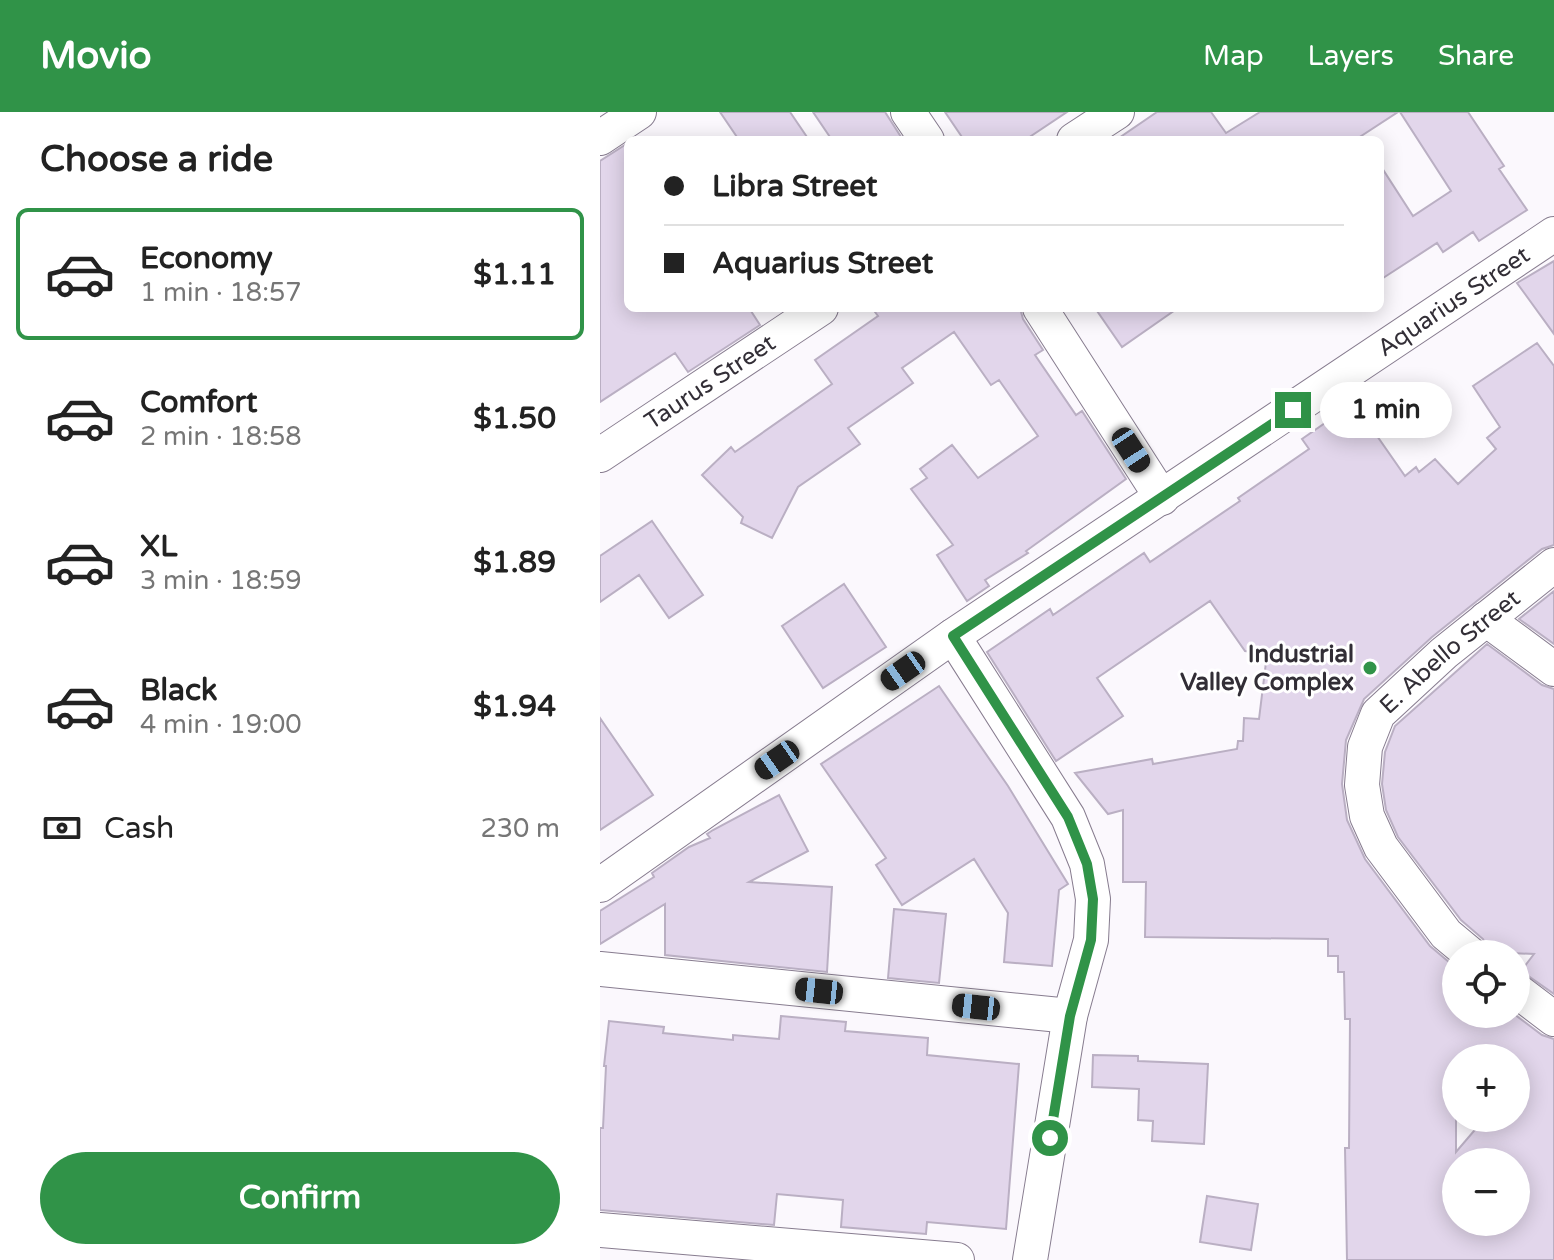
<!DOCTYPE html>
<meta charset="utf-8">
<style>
:root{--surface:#fff;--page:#f2f2f2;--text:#222;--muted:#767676;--line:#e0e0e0;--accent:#309348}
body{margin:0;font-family:"Varela Round",sans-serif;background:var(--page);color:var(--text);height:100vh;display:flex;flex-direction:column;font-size:30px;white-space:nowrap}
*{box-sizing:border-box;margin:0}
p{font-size:26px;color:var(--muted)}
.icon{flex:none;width:44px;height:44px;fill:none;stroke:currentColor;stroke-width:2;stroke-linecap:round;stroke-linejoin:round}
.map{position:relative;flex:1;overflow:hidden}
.drawer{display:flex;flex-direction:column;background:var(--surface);width:600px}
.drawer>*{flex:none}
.banner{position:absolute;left:24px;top:24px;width:760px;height:176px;border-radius:12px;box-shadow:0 4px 20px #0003;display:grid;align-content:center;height:176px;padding:0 40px;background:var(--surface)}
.controls{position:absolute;left:842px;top:828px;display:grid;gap:16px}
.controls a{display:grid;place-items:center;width:88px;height:88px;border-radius:50%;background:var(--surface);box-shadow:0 4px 20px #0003;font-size:40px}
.end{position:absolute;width:36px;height:36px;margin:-18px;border:10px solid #309348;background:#fff;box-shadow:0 0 0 4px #fff}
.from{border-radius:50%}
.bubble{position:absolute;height:56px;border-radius:28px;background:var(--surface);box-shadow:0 4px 20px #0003;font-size:26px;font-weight:700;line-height:56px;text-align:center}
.car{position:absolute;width:24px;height:48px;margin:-24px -12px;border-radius:10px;box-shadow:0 0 6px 2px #0007;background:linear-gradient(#222 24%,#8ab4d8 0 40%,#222 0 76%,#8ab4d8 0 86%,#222 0)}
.banner b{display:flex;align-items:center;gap:28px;height:76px;font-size:30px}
.banner b+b{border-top:2px solid var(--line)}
.banner i{width:20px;height:20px;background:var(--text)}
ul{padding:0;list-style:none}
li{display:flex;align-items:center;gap:24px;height:132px;margin:0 16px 12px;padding:0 24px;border:4px solid transparent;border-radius:12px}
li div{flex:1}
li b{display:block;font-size:30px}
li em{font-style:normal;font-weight:700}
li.on{border-color:var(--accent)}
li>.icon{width:72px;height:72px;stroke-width:1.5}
h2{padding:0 40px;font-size:36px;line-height:96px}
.pay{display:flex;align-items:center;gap:20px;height:88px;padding:0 40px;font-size:30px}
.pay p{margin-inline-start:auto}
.primary-button{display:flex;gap:16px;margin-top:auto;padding:16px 40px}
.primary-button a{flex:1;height:92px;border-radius:48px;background:var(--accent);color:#fff;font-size:32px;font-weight:700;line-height:92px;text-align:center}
header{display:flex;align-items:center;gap:48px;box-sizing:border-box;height:112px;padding:0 40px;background:var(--accent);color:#fff}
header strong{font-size:38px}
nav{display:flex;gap:44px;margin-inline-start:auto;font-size:28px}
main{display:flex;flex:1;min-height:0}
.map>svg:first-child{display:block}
</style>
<header>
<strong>Movio</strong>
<nav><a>Map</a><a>Layers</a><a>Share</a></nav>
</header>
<main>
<section class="drawer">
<h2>Choose a ride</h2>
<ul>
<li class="on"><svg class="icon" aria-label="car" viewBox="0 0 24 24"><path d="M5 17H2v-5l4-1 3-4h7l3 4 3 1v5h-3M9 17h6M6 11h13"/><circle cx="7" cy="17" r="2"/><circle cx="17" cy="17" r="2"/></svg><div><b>Economy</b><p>1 min · 18:57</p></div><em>$1.11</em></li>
<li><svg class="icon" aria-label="car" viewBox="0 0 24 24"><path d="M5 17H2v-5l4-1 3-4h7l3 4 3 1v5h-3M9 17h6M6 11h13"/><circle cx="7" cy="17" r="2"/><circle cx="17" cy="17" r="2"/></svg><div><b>Comfort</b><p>2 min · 18:58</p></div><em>$1.50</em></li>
<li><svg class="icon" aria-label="car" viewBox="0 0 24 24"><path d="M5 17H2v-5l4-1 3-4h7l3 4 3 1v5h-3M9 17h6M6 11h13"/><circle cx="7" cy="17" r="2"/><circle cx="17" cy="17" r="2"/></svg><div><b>XL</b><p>3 min · 18:59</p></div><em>$1.89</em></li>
<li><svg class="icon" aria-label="car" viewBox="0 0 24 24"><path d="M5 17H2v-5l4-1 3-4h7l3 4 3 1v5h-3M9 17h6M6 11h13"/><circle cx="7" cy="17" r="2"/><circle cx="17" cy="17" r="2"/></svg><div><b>Black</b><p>4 min · 19:00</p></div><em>$1.94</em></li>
</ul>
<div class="pay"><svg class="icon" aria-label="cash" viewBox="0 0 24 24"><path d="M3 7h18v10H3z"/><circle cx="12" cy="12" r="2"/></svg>Cash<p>230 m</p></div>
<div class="primary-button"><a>Confirm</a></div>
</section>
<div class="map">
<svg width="954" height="1148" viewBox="0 0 954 1148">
<rect width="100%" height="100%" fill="#fbf8fd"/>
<path fill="#e2d6eb" stroke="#baafc3" stroke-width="2" fill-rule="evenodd" d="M120,0H190L209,28H139Z
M213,0H285L303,28H232Z
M345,0H467L425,28H364Z
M557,0H611L626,21L660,0H798L755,28H516Z
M800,0H868L904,54L899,57L927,98L879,129L873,120L843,140L837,131L780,168V53L813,104L851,79Z
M28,31V196H149L160,213L88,260L75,241L0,290V49Z
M954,149V222L917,171Z
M272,196H420L423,207L443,238L435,243L476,303L482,299L526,367L426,439L428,441L385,468L389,474L367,489L337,443L353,433L311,377L327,366L320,357L352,333L378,366L438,324L399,268L391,273L354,220L302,256L313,271L248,316L260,332L198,375L172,426L141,411L143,405L102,363L131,335L135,340L232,272L215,248L278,204Z
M495,196H578L522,235Z
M937,231L954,254V433L942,437L832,525L764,587L746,628L742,672L747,708L765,747L830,834L856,856V902H914L942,923L954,927V1148H747L745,1036H749L750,907H745L744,860H738V844H728V827L545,825L546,770H523V698L508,702L475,661L552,647L553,652L637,637L638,629H643L644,606L659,607L667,542L645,539L610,489L497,566L523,604L456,649L387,540L450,497L453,503L544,441L550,450L640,389L638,386L709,337L702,327L754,291L805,364L816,355L819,360L835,347L858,372L896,337L887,326L900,315L873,274ZM856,946H916V1006H885L856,1040ZM856,1050H916V1110H856Z
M52,409L103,483L69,506L39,463L0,490V444Z
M244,472L286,535L223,576L182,514Z
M954,479V532L919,507Z
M887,532L942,573L954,577V882L921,859L934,842L889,840L883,827L861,808L798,725L786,698L782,672L785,640L795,614Z
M339,574L408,674L468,772L459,778L452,854L404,850L408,801L374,747L302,793L276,753L286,746L221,652Z
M0,606L53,683L0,718Z
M179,683L208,739L149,770L232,775L227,860L65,843V792L0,832V799L54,765L52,761L89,735L110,726L107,722L113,718Z
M294,797L346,802L339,871L288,866Z
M181,904L246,910L245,919L328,926L327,943L419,952L406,1117L327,1110L326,1122L241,1115L243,1088L177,1082L174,1113L0,1098V1016H3L6,954H4L9,909L64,915L63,921L133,928V923L179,927Z
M493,943L538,944V949L608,952L604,1032L552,1029L553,1009L538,1008L539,977L492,975Z
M607,1084L658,1092L651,1138L600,1130Z"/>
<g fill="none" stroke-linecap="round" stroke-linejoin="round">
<defs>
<g id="minor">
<path d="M308,0L327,28"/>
<path d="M0,26L39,0"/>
<path d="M474,28L517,0"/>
<path d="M440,196L562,386"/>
<path id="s1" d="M0,343L221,196"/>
<path d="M886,507L954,557"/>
<path d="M353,524L468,705L487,752L493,787L491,828L470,904L430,1148"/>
<path id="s2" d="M0,773L353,524L954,122"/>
<path id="s3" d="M870,842L846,822L781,735L767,704L762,673L765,635L778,602L844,541L954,453"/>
<path d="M0,857L470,904"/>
<path d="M916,878L954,907"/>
<path d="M0,1118L357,1148"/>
</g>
</defs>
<use href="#minor" stroke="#877c8f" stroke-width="36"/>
<use href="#minor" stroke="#fff" stroke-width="34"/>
</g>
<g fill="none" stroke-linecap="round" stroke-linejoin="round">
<path stroke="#309348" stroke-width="10" d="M450,1026L470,904L491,828L493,787L487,752L468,705L353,524L693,298"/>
</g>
<circle fill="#309348" stroke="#fff" stroke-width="3" cx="770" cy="556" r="8"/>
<g text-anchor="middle" stroke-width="6" stroke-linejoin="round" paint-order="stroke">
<g font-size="24" fill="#322e36" stroke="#fff">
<text dy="8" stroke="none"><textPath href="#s2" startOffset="1034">Aquarius Street</textPath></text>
<text dy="8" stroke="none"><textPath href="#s1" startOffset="132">Taurus Street</textPath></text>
<text dy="8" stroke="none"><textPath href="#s3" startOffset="374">E. Abello Street</textPath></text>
</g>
<g font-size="24" font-weight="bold" fill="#322e36" stroke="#fff" text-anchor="end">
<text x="754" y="550">Industrial<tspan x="754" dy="28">Valley Complex</tspan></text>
</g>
</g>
</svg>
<div class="controls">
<a><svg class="icon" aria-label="locate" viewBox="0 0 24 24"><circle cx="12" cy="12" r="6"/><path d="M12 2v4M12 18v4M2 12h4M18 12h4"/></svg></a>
<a>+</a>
<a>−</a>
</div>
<i class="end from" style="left:450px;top:1026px"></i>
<i class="end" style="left:693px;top:298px"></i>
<div class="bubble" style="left:720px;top:270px;width:132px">1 min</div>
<i class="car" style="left:531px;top:338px;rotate:147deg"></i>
<i class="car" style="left:303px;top:559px;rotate:235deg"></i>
<i class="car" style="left:177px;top:648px;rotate:235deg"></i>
<i class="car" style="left:219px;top:879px;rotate:276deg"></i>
<i class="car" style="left:376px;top:895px;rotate:276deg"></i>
<div class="banner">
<b><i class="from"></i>Libra Street</b>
<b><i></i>Aquarius Street</b>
</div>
</div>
</main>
